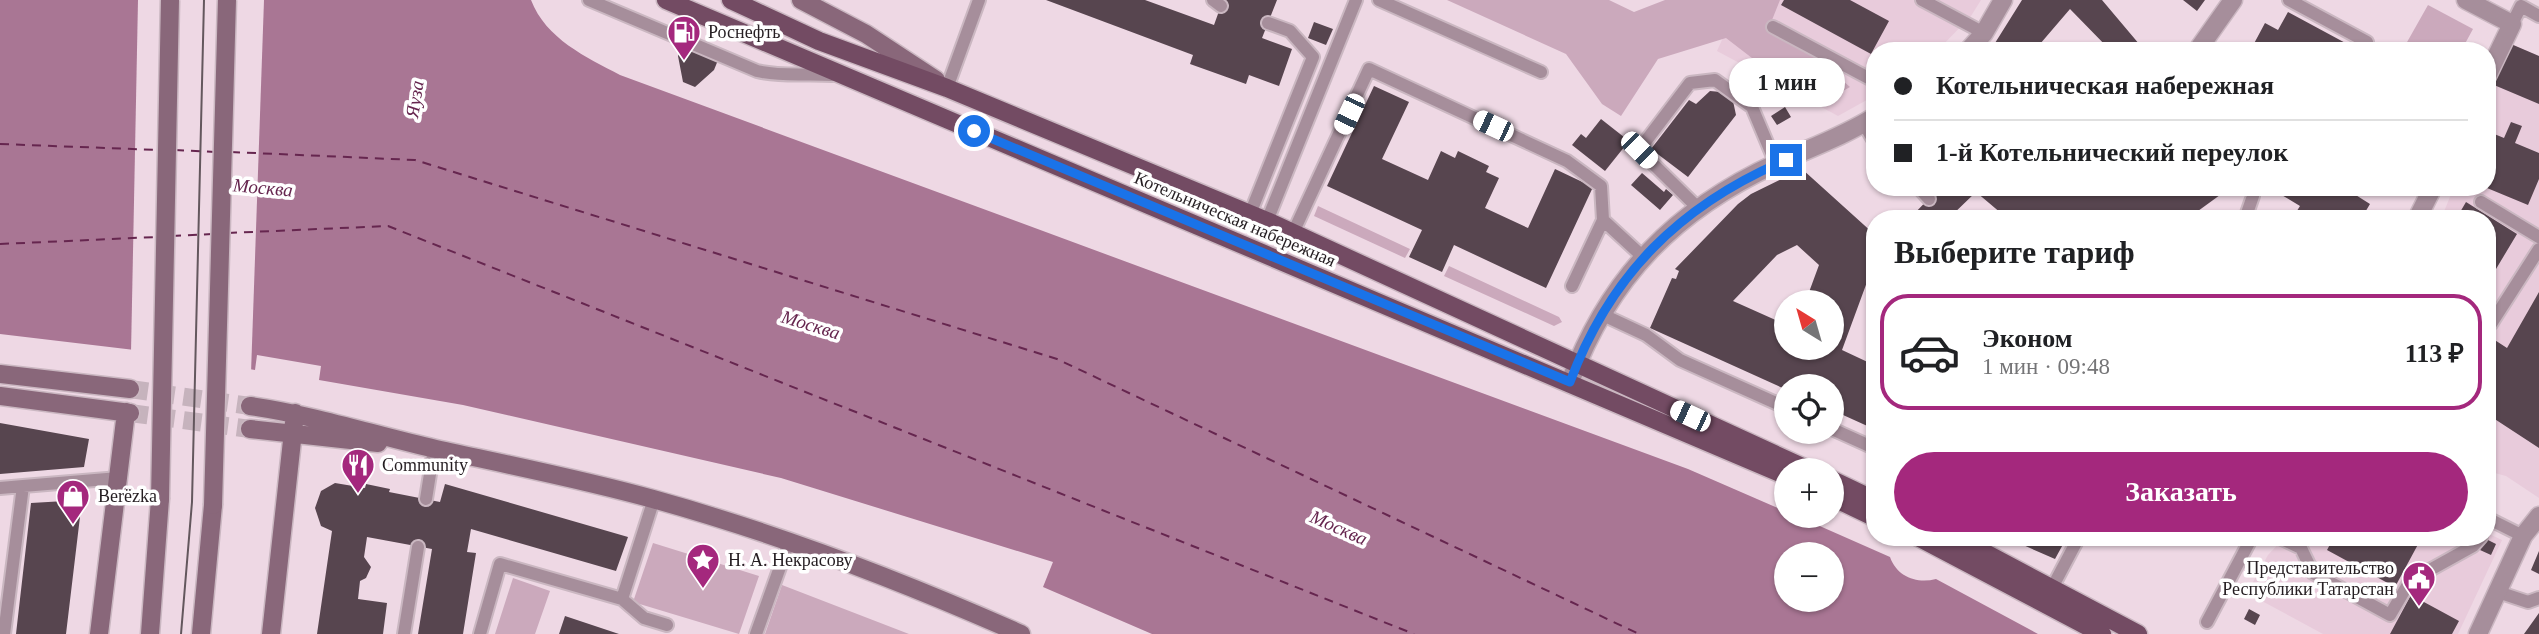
<!DOCTYPE html>
<html lang="ru">
<meta charset="utf-8">
<style>
:root{--surface:#fff;--page:#f6f6f6;--text:#202124;--muted:#757577;--line:#e0e0e0;--accent:#a4287d}
body{margin:0;font-family:"Times New Roman",serif;background:var(--page);color:var(--text);height:100vh;display:flex;flex-direction:column;font-size:26px;white-space:nowrap}
*{box-sizing:border-box;margin:0}
p{font-size:23px;color:var(--muted)}
.icon{flex:none;width:38px;height:38px;fill:none;stroke:currentColor;stroke-width:2;stroke-linecap:round;stroke-linejoin:round}
.map{position:relative;flex:1;overflow:hidden}
.side{position:absolute;left:1866px;top:210px;width:630px;height:336px;display:flex;flex-direction:column;background:var(--surface);border-radius:28px;box-shadow:0 2px 5px #0004}
.side>*{flex:none}
.guide{position:absolute;left:1866px;top:42px;width:630px;height:154px;border-radius:28px;box-shadow:0 2px 5px #0004;display:grid;align-content:center;height:154px;padding:0 28px;background:var(--surface)}
.needle{width:46px;rotate:323deg}
.buttons{position:absolute;left:1774px;top:290px;display:grid;gap:14px}
.buttons a{display:grid;place-items:center;width:70px;height:70px;border-radius:50%;background:var(--surface);box-shadow:0 2px 5px #0004;font-size:35px}
.end{position:absolute;width:32px;height:32px;margin:-16px;border:9px solid #1a73e8;background:#fff;box-shadow:0 0 0 4px #fff}
.from{border-radius:50%}
.bubble{position:absolute;height:49px;border-radius:24px;background:var(--surface);box-shadow:0 2px 5px #0004;font-size:23px;font-weight:600;line-height:49px;text-align:center}
.car{position:absolute;width:21px;height:42px;margin:-21px -10px;border-radius:9px;box-shadow:0 0 5px 2px #0007;background:linear-gradient(#fff 24%,#345 0 40%,#fff 0 76%,#345 0 86%,#fff 0)}
.guide b{display:flex;align-items:center;gap:24px;height:66px;font-size:26px}
.guide b+b{border-top:2px solid var(--line)}
.guide i{width:18px;height:18px;background:var(--text)}
ul{padding:0;list-style:none}
li{display:flex;align-items:center;gap:21px;height:116px;margin:0 14px 10px;padding:0 14px;border:4px solid transparent;border-radius:28px}
li div{flex:1}
li b{display:block;font-size:26px}
li em{font-style:normal;font-weight:600}
li.current{border-color:var(--accent)}
li>.icon{width:63px;height:63px;stroke-width:1.5}
h2{padding:0 28px;font-size:32px;line-height:84px}
.action{display:flex;gap:14px;margin-top:auto;padding:14px 28px}
.action a{flex:1;height:80px;border-radius:42px;background:var(--accent);color:#fff;font-size:28px;font-weight:600;line-height:80px;text-align:center}
.map>svg:first-child{display:block}
</style>
<div class="map">
<svg width="2539" height="634" viewBox="0 0 2539 634">
<rect width="100%" height="100%" fill="#eed8e4"/>
<path fill="#e8cbdb" d="M1740,0H1981L1971,16L1937,51H1874V96L1838,116L1717,51Z
M2511,44L2539,56V498L2506,476L2487,471V219H2441L2454,187H2487V105Z
M2487,533L2502,540L2458,634H2323L2247,593L2268,555L2285,537H2487Z"/>
<path fill="#cba9bc" d="M1447,0H1609L1634,12L1665,0H1780L1768,30L1813,55L1850,87L1827,100L1761,65L1726,38L1658,59L1621,116L1602,104L1566,54Z
M2428,5L2473,29L2461,51H2402Z
M1318,206L1410,249L1405,258L1314,216Z
M1449,266L1559,317L1562,322L1554,326L1444,276Z
M653,543L759,576L739,634L633,602Z
M513,578L550,591L535,634H495Z
M782,585L909,634H765Z"/>
<path fill="#a97694" fill-rule="evenodd" d="M0,0H531C546,39 586,57 620,75L1688,469L1787,512V516H1797L1890,557C1897,577 1917,584 1936,579L2038,634H1152L1043,587L1053,562L781,478L463,405L319,380L321,366L257,355L255,370L143,351L0,334ZM1787,555H1832V600H1787Z"/>
<path fill="#eed8e4" d="M138,0H264L251,373L131,353Z"/>
<g fill="none" stroke-linecap="round" stroke-linejoin="round">
<path stroke="#66264f" stroke-width="2" stroke-dasharray="9 7" stroke-linecap="butt" d="M0,144L159,150
M175,150L215,152
M231,152L415,160L1057,359L1639,634
M228,233L388,226L1414,634
M172,236L212,234
M0,244L156,237"/>
</g>
<path fill="#57454f" fill-rule="evenodd" d="M1046,0H1145L1214,25L1223,0H1277L1262,38L1292,49L1279,86L1249,75L1246,84L1190,64L1193,55Z
M1784,0H1850L1889,21L1871,54L1781,5Z
M2022,0H2102L2145,51H2111L2070,9L2034,51H1990Z
M2183,0H2205L2197,11Z
M2288,12L2351,46L2349,51H2250L2265,23L2278,30Z
M1314,22L1333,29L1326,45L1308,38Z
M2511,44L2539,56V104L2494,85Z
M682,46L718,60L714,70L695,87L683,82L678,56Z
M1374,86L1409,102L1382,159L1428,180L1441,151L1455,158L1458,151L1489,166L1486,172L1499,178L1485,208L1528,228L1555,169L1593,187L1546,288L1454,245L1442,272L1409,257L1422,230L1327,186Z
M1710,91L1721,92L1733,101L1736,115L1688,177L1651,149L1689,100L1696,104Z
M1785,107L1791,117L1777,125L1771,116Z
M1601,119L1629,141L1605,171L1572,145L1581,134L1586,138Z
M2511,122L2522,126L2515,143L2539,153V179L2528,205L2487,188V131L2504,138Z
M1802,169L1874,234V263L1842,350L1874,365V429L1832,410V387H1787V390L1650,328L1672,278L1676,279L1679,271L1675,269L1738,204L1751,194ZM1797,245L1819,265L1805,303H1832V348H1787V325L1733,301L1777,255Z
M1642,173L1664,192L1666,189L1673,195L1660,210L1631,185Z
M1940,187H2231L2187,219H2008L1976,192L1948,219H1914L1911,217Z
M2284,187H2343L2370,204L2361,219H2303L2295,214L2300,206L2280,194Z
M2466,202L2517,234L2487,284V219H2456Z
M2539,292V448L2487,414V335L2507,348Z
M0,423L89,439L84,467L0,474Z
M335,483L365,488L366,484L390,489L389,492L440,502L445,484L628,537L616,571L471,529L467,552L476,553L463,634H418L432,549L367,537L364,557L371,567L366,578L360,581L358,599L387,603L383,634H317L332,531L321,526L315,508L321,491Z
M82,500L66,634H16L31,503Z
M2005,537H2067L2055,559Z
M2334,537H2422L2395,587L2327,550Z
M2486,539L2496,544L2491,555L2480,550Z
M2539,551V574L2531,570Z
M2411,595L2459,621L2452,634H2390Z
M2249,609L2260,615L2255,625L2244,619Z
M2539,613V634H2524Z
M565,616L619,634H559Z"/>
<g fill="none" stroke-linecap="round" stroke-linejoin="round">
<path stroke="#c6b3bd" stroke-width="18" stroke-dasharray="18 9" stroke-linecap="butt" d="M130,389L250,406
M130,413L250,429"/>
<defs>
<path id="service" d="M589,0L757,71C782,77 806,73 832,75
M1213,0L1221,6
M1379,0L1541,72
M1922,0L1984,33
M2289,0L2367,42
M2512,24L2521,6L2539,16
M1773,27L1874,81
M947,88L979,0
M1864,124L1874,141
M1918,187L1929,199
M2481,202L2539,237
M1698,208L1639,150L1690,83L1715,80L1752,107L1776,164
M1250,214L1313,57L1290,31L1268,23
M1948,219H1949
M2245,219L2253,196L2249,187
M1267,221L1356,0
M1292,235L1369,69L1567,161L1601,186L1603,220L1642,256
M1572,286L1603,220
M1601,314L1646,335L1680,360L1787,408
M2487,321L2491,324L2539,249
M1832,429L1874,448
M0,488L23,486
M426,499L434,449
M2487,518L2523,536
M2278,537L2301,548L2313,573L2390,615L2410,581L2473,546L2481,537
M2052,588L2079,537
M2498,592L2528,602L2539,598
M622,599L654,499
M2207,622L2252,537
M4,634L23,486L119,478
M404,634L418,547
M480,634L500,564L622,599L644,618L667,625
M756,634L789,542"/>
<path id="minor" d="M2466,0L2512,24L2487,76
M1968,51L1984,33L2003,0
M2197,51L2233,0
M2417,219L2433,187
M1570,382C1609,277 1675,210 1777,163C1810,148 1844,136 1874,117
M2478,634L2523,536L2539,516"/>
<path id="secondary" d="M801,0L866,34L936,80
M0,374L130,389
M0,396L130,413
M250,406C314,415 374,435 436,449C509,465 581,479 653,499C779,534 902,581 1021,634
M250,429L378,443
M99,634L126,412
M150,634L160,499
M201,634L213,505
M271,634L295,413"/>
<path id="primary" d="M666,0L1787,476
M731,0L819,41L947,88L1267,221L1811,471
M1832,480L1874,500
M1832,497L1874,517
M1918,537L2102,634
M1955,537L2138,634"/>
</defs>
<use href="#service" stroke="#cab7c1" stroke-width="16"/>
<use href="#minor" stroke="#cab7c1" stroke-width="21"/>
<use href="#secondary" stroke="#cab7c1" stroke-width="21"/>
<use href="#primary" stroke="#cab7c1" stroke-width="21"/>
<use href="#service" stroke="#a68e9b" stroke-width="12"/>
<use href="#minor" stroke="#a68e9b" stroke-width="18"/>
<use href="#secondary" stroke="#89677a" stroke-width="18"/>
<use href="#primary" stroke="#734b63" stroke-width="18"/>
<path stroke="#63575d" stroke-width="2" d="M181,634L192,502L204,0"/>
<defs>
<path id="secondary-bridge" d="M160,499L170,0
M213,505L227,0"/>
</defs>
<use href="#secondary-bridge" stroke="#cab7c1" stroke-width="21" stroke-linecap="butt"/>
<use href="#secondary-bridge" stroke="#89677a" stroke-width="18"/>
</g>
<g fill="none" stroke-linecap="round" stroke-linejoin="round">
<path stroke="#1a73e8" stroke-width="9" d="M974,131L1570,382C1610,275 1680,205 1786,160"/>
</g>
<defs>
<symbol id="fuel-pin" viewBox="-11 -11 22 30"><path d="M0 17L-7.5 6A9.5 9.5 0 1 1 7.5 6Z" fill="#a4287d" stroke="#fff"/><path d="M-5.5-6h7V0h2V4h1.3V-2.5L3-4.5l.8-.8L6-3V5H2.5V1h-1V6h-7ZM-4.2-4.7v3.2H.2V-4.7Z" fill="#fff"/></symbol>
<symbol id="restaurant-pin" viewBox="-11 -11 22 30"><path d="M0 17L-7.5 6A9.5 9.5 0 1 1 7.5 6Z" fill="#a4287d" stroke="#fff"/><path d="M-5-6h1v4h1v-4h1v4h1v-4h1v5L-1.5 .5V6h-2V.5L-5-1ZM5-6V6H3V1.5H1.5Q1.5-4 5-6Z" fill="#fff"/></symbol>
<symbol id="shop-pin" viewBox="-11 -11 22 30"><path d="M0 17L-7.5 6A9.5 9.5 0 1 1 7.5 6Z" fill="#a4287d" stroke="#fff"/><path d="M-5-2.5h2.3a2.7 3.5 0 0 1 5.4 0H5L5.5 6h-11ZM-1.5-2.5h3a1.5 2.3 0 0 0-3 0Z" fill="#fff"/></symbol>
<symbol id="sight-pin" viewBox="-11 -11 22 30"><path d="M0 17L-7.5 6A9.5 9.5 0 1 1 7.5 6Z" fill="#a4287d" stroke="#fff"/><path d="M0-6L1.8-2.2L6-1.7L2.9 1.2L3.7 5.4L0 3.3L-3.7 5.4L-2.9 1.2L-6-1.7L-1.8-2.2Z" fill="#fff"/></symbol>
<symbol id="civic-pin" viewBox="-11 -11 22 30"><path d="M0 17L-7.5 6A9.5 9.5 0 1 1 7.5 6Z" fill="#a4287d" stroke="#fff"/><path d="M-.6-6.5H3V-4.5H.6V-3L4-1V1h2V6H-6V1h2V-1L-.6-3ZM-1.2 2.5V6h2.4V2.5Z" fill="#fff"/></symbol>
</defs>
<g fill-rule="evenodd">
<use href="#fuel-pin" x="665" y="13" width="38" height="52"/>
<use href="#restaurant-pin" x="339" y="446" width="38" height="52"/>
<use href="#shop-pin" x="54" y="477" width="38" height="52"/>
<use href="#sight-pin" x="684" y="541" width="38" height="52"/>
<use href="#civic-pin" x="2400" y="559" width="38" height="52"/>
</g>
<g text-anchor="middle" stroke-width="7" stroke-linejoin="round" paint-order="stroke">
<g font-size="18" fill="#251e22" stroke="#fff" text-anchor="start">
<text x="708" y="38">Роснефть</text>
<text x="382" y="471">Community</text>
<text x="98" y="502">Berёzka</text>
<text x="728" y="566">Н. А. Некрасову</text>
<text x="2394" y="574" text-anchor="end">Представительство<tspan x="2394" dy="21">Республики Татарстан</tspan></text>
</g>
<g font-size="18" fill="#251e22" stroke="#fff">
<text transform="translate(1235 219) rotate(23)" y="6">Котельническая набережная</text>
</g>
<g font-size="19" font-style="italic" fill="#66264f" stroke="#fff">
<text transform="translate(414 99) rotate(-81)" y="7">Яуза</text>
<text transform="translate(263 187) rotate(5)" y="7">Москва</text>
<text transform="translate(811 324) rotate(17)" y="7">Москва</text>
<text transform="translate(1339 527) rotate(24)" y="7">Москва</text>
</g>
</g>
</svg>
<div class="buttons">
<a><svg class="needle" viewBox="-14 -14 28 28"><path d="M0-13l5 13h-10z" fill="#e53935"/><path d="M0 13l5-13h-10z" fill="#757577"/></svg></a>
<a><svg class="icon" aria-label="locate" viewBox="0 0 24 24"><circle cx="12" cy="12" r="6"/><path d="M12 2v4M12 18v4M2 12h4M18 12h4"/></svg></a>
<a>+</a>
<a>−</a>
</div>
<i class="end from" style="left:974px;top:131px"></i>
<i class="end" style="left:1786px;top:160px"></i>
<div class="bubble" style="left:1729px;top:58px;width:116px">1 мин</div>
<i class="car" style="left:1349px;top:114px;rotate:205deg"></i>
<i class="car" style="left:1493px;top:126px;rotate:295deg"></i>
<i class="car" style="left:1639px;top:150px;rotate:135deg"></i>
<i class="car" style="left:1690px;top:416px;rotate:295deg"></i>
<div class="guide">
<b><i class="from"></i>Котельническая набережная</b>
<b><i></i>1-й Котельнический переулок</b>
</div>
<section class="side">
<h2>Выберите тариф</h2>
<ul>
<li class="current"><svg class="icon" aria-label="car" viewBox="0 0 24 24"><path d="M5 17H2v-5l4-1 3-4h7l3 4 3 1v5h-3M9 17h6M6 11h13"/><circle cx="7" cy="17" r="2"/><circle cx="17" cy="17" r="2"/></svg><div><b>Эконом</b><p>1 мин · 09:48</p></div><em>113 ₽</em></li>
</ul>
<div class="action"><a>Заказать</a></div>
</section>
</div>
